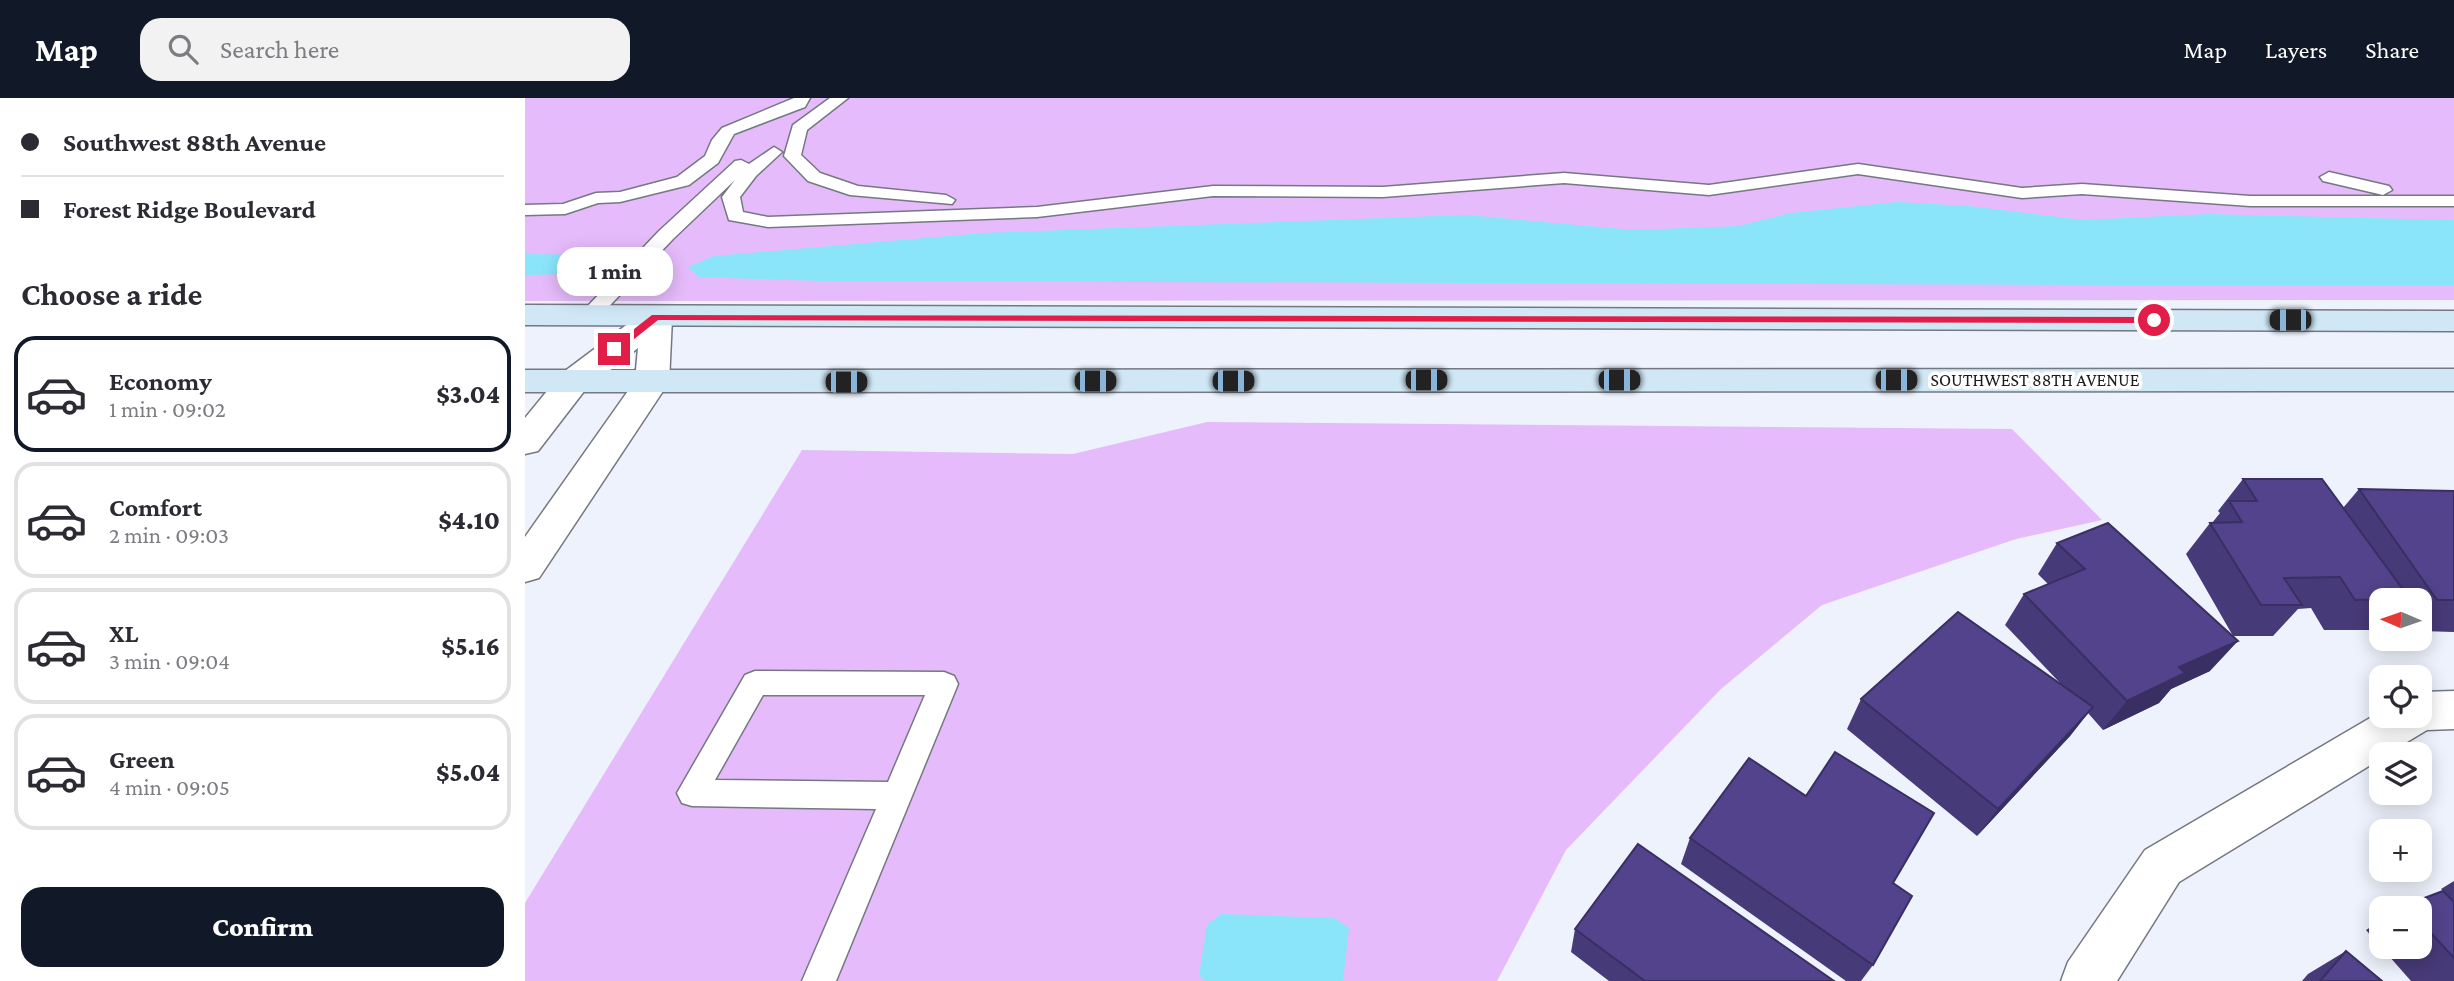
<!DOCTYPE html>
<meta charset="utf-8">
<style>
:root{--surface:#fff;--page:#f2f2f3;--text:#2b2b33;--muted:#7c7c81;--line:#e1e1e2;--accent:#111827}
body{margin:0;font-family:"Crimson Pro",serif;background:var(--page);color:var(--text);height:100vh;display:flex;flex-direction:column;font-size:26px;white-space:nowrap}
*{box-sizing:border-box;margin:0}
p{font-size:23px;color:var(--muted)}
.icon{flex:none;width:38px;height:38px;fill:none;stroke:currentColor;stroke-width:2;stroke-linecap:round;stroke-linejoin:round}
.map{position:relative;flex:1;overflow:hidden}
.side{display:flex;flex-direction:column;background:var(--surface);width:525px}
.side>*{flex:none}
.banner{display:grid;align-content:center;height:154px;padding:0 21px;background:var(--surface)}
.needle{width:46px;rotate:272deg}
.controls{position:absolute;left:1844px;top:490px;display:grid;gap:14px}
.controls a{display:grid;place-items:center;width:63px;height:63px;border-radius:14px;background:var(--surface);box-shadow:0 4px 18px #0003;font-size:35px}
.end{position:absolute;width:32px;height:32px;margin:-16px;border:9px solid #e11d48;background:#fff;box-shadow:0 0 0 4px #fff}
.from{border-radius:50%}
.bubble{position:absolute;height:49px;border-radius:21px;background:var(--surface);box-shadow:0 4px 18px #0003;font-size:23px;font-weight:800;line-height:49px;text-align:center}
.car{position:absolute;width:21px;height:42px;margin:-21px -10px;border-radius:9px;box-shadow:0 0 5px 2px #0007;background:linear-gradient(#222 24%,#8ab4d8 0 40%,#222 0 76%,#8ab4d8 0 86%,#222 0)}
.banner b{display:flex;align-items:center;gap:24px;height:66px;font-size:26px}
.banner b+b{border-top:2px solid var(--line)}
.banner i{width:18px;height:18px;background:var(--text)}
ul{padding:0;list-style:none}
li{display:flex;align-items:center;gap:21px;height:116px;margin:0 14px 10px;padding:0 7px;border:4px solid var(--line);border-radius:21px}
li div{flex:1}
li b{display:block;font-size:26px}
li em{font-style:normal;font-weight:800}
li.current{border-color:var(--accent)}
li>.icon{width:63px;height:63px;stroke-width:1.5}
h2{padding:0 21px;font-size:32px;line-height:84px}
.action{display:flex;gap:14px;margin-top:auto;padding:14px 21px}
.action a{flex:1;height:80px;border-radius:21px;background:var(--accent);color:#fff;font-size:28px;font-weight:800;line-height:80px;text-align:center}
header{display:flex;align-items:center;gap:42px;box-sizing:border-box;height:98px;padding:0 35px;background:var(--accent);color:#fff}
header strong{font-size:33px}
nav{display:flex;gap:38px;margin-inline-start:auto;font-size:24px}
.search{width:490px;height:63px;background:var(--page);display:flex;align-items:center;gap:18px;box-sizing:border-box;padding:0 24px;border-radius:21px;color:var(--muted);font-size:26px}
main{display:flex;flex:1;min-height:0}
.map>svg:first-child{display:block}
</style>
<header>
<strong>Map</strong>
<div class="search"><svg class="icon" aria-label="search" viewBox="0 0 24 24"><circle cx="10" cy="10" r="6"/><path d="M15 15l6 6"/></svg>Search here</div>
<nav><a>Map</a><a>Layers</a><a>Share</a></nav>
</header>
<main>
<section class="side">
<div class="banner">
<b><i class="from"></i>Southwest 88th Avenue</b>
<b><i></i>Forest Ridge Boulevard</b>
</div>
<h2>Choose a ride</h2>
<ul>
<li class="current"><svg class="icon" aria-label="car" viewBox="0 0 24 24"><path d="M5 17H2v-5l4-1 3-4h7l3 4 3 1v5h-3M9 17h6M6 11h13"/><circle cx="7" cy="17" r="2"/><circle cx="17" cy="17" r="2"/></svg><div><b>Economy</b><p>1 min · 09:02</p></div><em>$3.04</em></li>
<li><svg class="icon" aria-label="car" viewBox="0 0 24 24"><path d="M5 17H2v-5l4-1 3-4h7l3 4 3 1v5h-3M9 17h6M6 11h13"/><circle cx="7" cy="17" r="2"/><circle cx="17" cy="17" r="2"/></svg><div><b>Comfort</b><p>2 min · 09:03</p></div><em>$4.10</em></li>
<li><svg class="icon" aria-label="car" viewBox="0 0 24 24"><path d="M5 17H2v-5l4-1 3-4h7l3 4 3 1v5h-3M9 17h6M6 11h13"/><circle cx="7" cy="17" r="2"/><circle cx="17" cy="17" r="2"/></svg><div><b>XL</b><p>3 min · 09:04</p></div><em>$5.16</em></li>
<li><svg class="icon" aria-label="car" viewBox="0 0 24 24"><path d="M5 17H2v-5l4-1 3-4h7l3 4 3 1v5h-3M9 17h6M6 11h13"/><circle cx="7" cy="17" r="2"/><circle cx="17" cy="17" r="2"/></svg><div><b>Green</b><p>4 min · 09:05</p></div><em>$5.04</em></li>
</ul>
<div class="action"><a>Confirm</a></div>
</section>
<div class="map">
<svg width="1929" height="883" viewBox="0 0 1929 883">
<rect width="100%" height="100%" fill="#edf2fc"/>
<path fill="#e6bbfb" d="M0,0H1929V202L0,203Z
M682,324L1487,331L1577,422L1491,441L1297,507L1196,591L1041,752L972,883H0V805L277,352L548,356Z"/>
<path fill="#8ae5fb" d="M1372,104L1444,108L1558,122L1683,116L1929,122V188L296,183L174,179L163,169L189,158L458,135L941,117L1109,132L1213,128L1266,115Z
M0,156L77,157L55,176L0,177Z
M696,816L809,820L824,830L818,883H680L674,877L682,827Z"/>
<g fill="none" stroke-linecap="round" stroke-linejoin="round">
<defs>
<path id="service" d="M269,0H285L280,9L209,36L193,65L164,87L95,104L73,105L40,116L0,117V107L38,106L71,95L95,94L152,79L180,58L187,42L197,30Z
M305,0H323L282,32L276,57L295,75L333,88L421,97L430,102L427,106L325,97L283,83L259,58L268,27Z
M249,49L257,54L231,78L215,99L218,114L243,119L512,109L688,88L858,89L1039,75L1184,87L1333,66L1497,90L1557,86L1725,98H1929V108H1725L1557,96L1497,100L1333,76L1184,97L1039,85L858,99L688,98L512,119L243,129L204,122L197,99L210,82L148,141L72,221H58L55,217L58,213L134,133L210,63L216,62L224,66Z
M1804,74L1864,88L1867,92L1858,97L1798,83L1795,79Z
M230,573L419,574L429,578L433,586L311,883H277L351,711L167,708L157,705L152,695L220,577ZM238,597H400L363,684L190,682Z"/>
<path id="minor" d="M131,210L142,213L147,220L144,284L14,480L0,484V439L110,283L113,250L60,292L13,353L0,356V320L36,276L120,213Z
M1929,593V631L1902,632L1862,656H1857V660L1654,784L1592,883H1536L1543,864L1620,752L1857,613V618H1895V594Z"/>
<path id="secondary" d="M0,207L1929,213V233L0,227Z
M1929,271V293L0,294V272Z"/>
</defs>
<use href="#service" stroke="#747881" stroke-width="3"/>
<use href="#minor" stroke="#747881" stroke-width="3"/>
<use href="#secondary" stroke="#747881" stroke-width="3"/>
<use href="#service" fill="#fff" fill-rule="evenodd"/>
<use href="#minor" fill="#fff" fill-rule="evenodd"/>
<use href="#secondary" fill="#d0e7f6" fill-rule="evenodd"/>
</g>
<path fill="#473a78" d="M1718,381L1818,410L1834,391L1929,393V534L1895,533V502H1857V528L1852,532H1799L1786,510L1773,511L1748,538H1708L1661,456L1685,425H1687L1695,415L1693,413Z
M1532,445L1685,573L1646,591L1634,605L1578,632L1563,615L1545,638L1452,738L1322,631L1336,601L1535,585L1480,527L1499,496L1523,486L1513,476Z
M1165,740L1368,785L1348,867L1336,883H1321L1156,766Z
M1929,783V883H1886L1841,832L1857,822V849H1895V810H1876L1918,793L1916,791Z
M1050,831L1309,883H1084L1046,854Z
M1821,853L1857,883H1777L1783,876Z"/>
<path fill="#392f62" d="M1713,543L1685,573L1646,591L1634,605L1578,632L1602,603L1654,569Z
M1568,609L1545,638L1452,738L1473,711Z"/>
<path fill="#52438c" stroke="#392f62" stroke-width="2" d="M1718,381H1797L1885,501L1830,502L1815,479L1759,480L1777,507H1736L1685,425L1717,424L1704,403H1732Z
M1834,391L1929,393V502H1912Z
M1583,425L1713,543L1654,569L1660,575L1602,603L1499,496L1560,471L1532,445Z
M1433,514L1568,609L1473,711L1336,601Z
M1310,654L1409,715L1368,785L1387,798L1348,867L1165,740L1224,660L1281,698Z
M1113,746L1309,883H1120L1050,831Z
M1918,793L1929,804V860L1895,823V810H1884L1881,807Z
M1821,853L1857,883H1795Z"/>
<path fill="#e11d48" d="M127,217L1629,219L1634,222L1629,225L133,222L93,254H86V249Z"/>
<g text-anchor="middle" stroke-width="7" stroke-linejoin="round" paint-order="stroke">
<g font-size="18" fill="#1a1c1f" stroke="#fff">
<text x="1510" y="288">SOUTHWEST 88TH AVENUE</text>
</g>
</g>
</svg>
<div class="controls">
<a><svg class="needle" viewBox="-14 -14 28 28"><path d="M0-13l5 13h-10z" fill="#e53935"/><path d="M0 13l5-13h-10z" fill="#7c7c81"/></svg></a>
<a><svg class="icon" aria-label="locate" viewBox="0 0 24 24"><circle cx="12" cy="12" r="6"/><path d="M12 2v4M12 18v4M2 12h4M18 12h4"/></svg></a>
<a><svg class="icon" aria-label="layers" viewBox="0 0 24 24"><path d="M12 4l9 5-9 5-9-5zM3 14l9 5 9-5"/></svg></a>
<a>+</a>
<a>−</a>
</div>
<i class="end from" style="left:1629px;top:222px"></i>
<i class="end" style="left:89px;top:251px"></i>
<div class="bubble" style="left:32px;top:149px;width:116px">1 min</div>
<i class="car" style="left:1765px;top:222px;rotate:270deg"></i>
<i class="car" style="left:901px;top:282px;rotate:90deg"></i>
<i class="car" style="left:1094px;top:282px;rotate:90deg"></i>
<i class="car" style="left:1371px;top:282px;rotate:90deg"></i>
<i class="car" style="left:570px;top:283px;rotate:90deg"></i>
<i class="car" style="left:708px;top:283px;rotate:90deg"></i>
<i class="car" style="left:321px;top:284px;rotate:90deg"></i>
</div>
</main>
